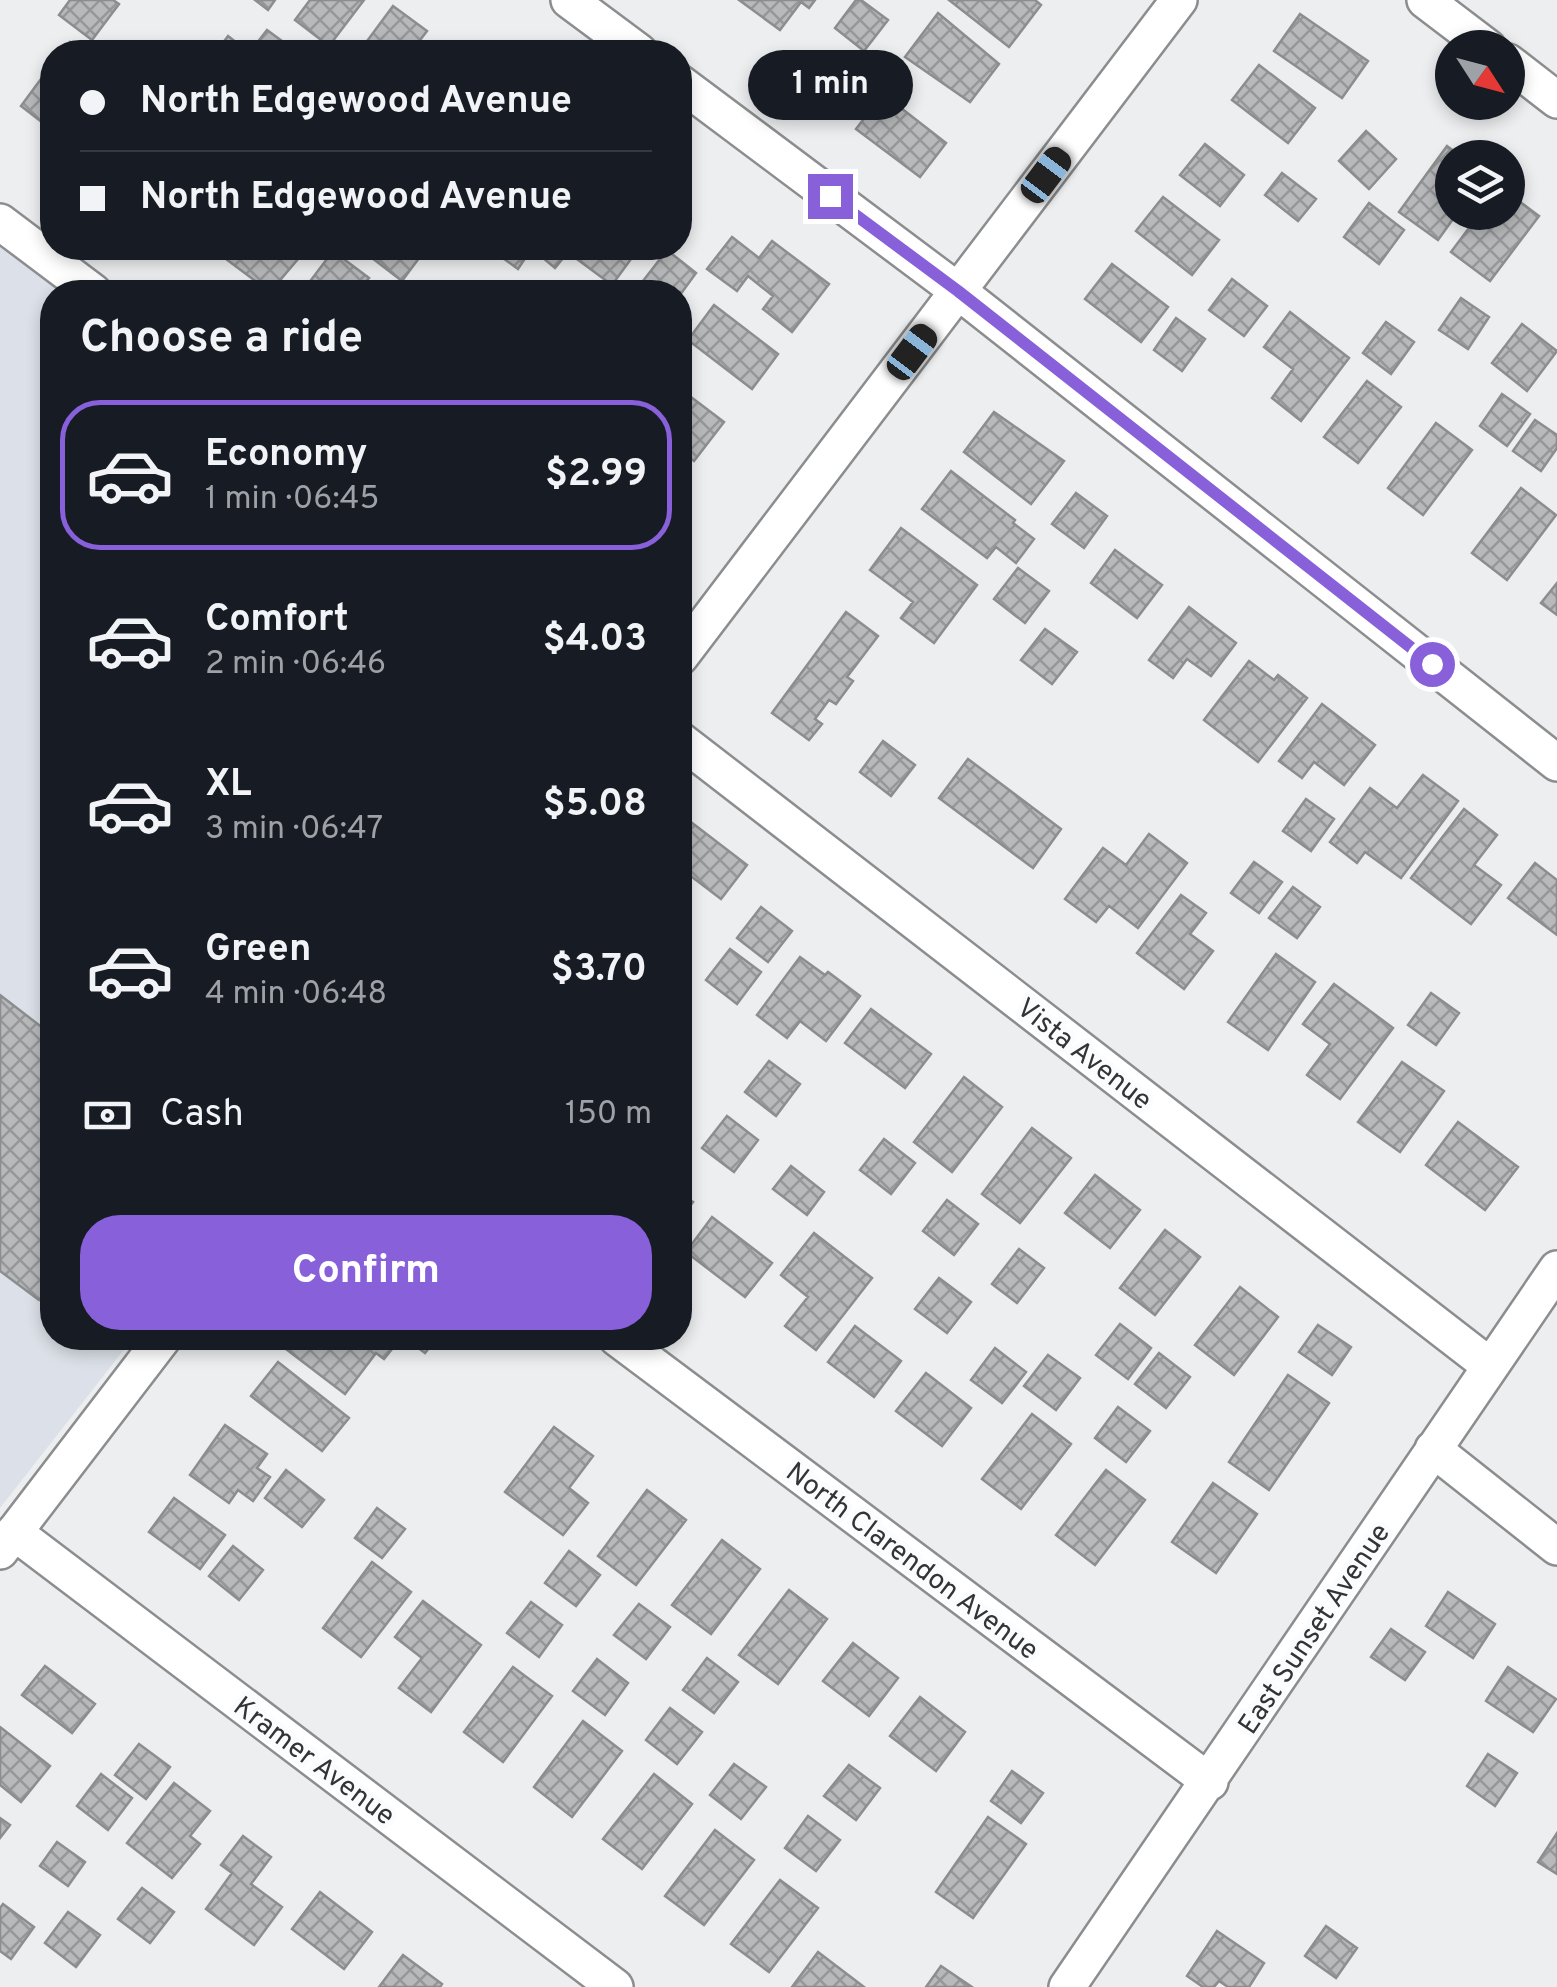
<!DOCTYPE html>
<meta charset="utf-8">
<style>
:root{--surface:#171b24;--page:#242831;--text:#f1f3f6;--muted:#9ea1a6;--line:#363941;--accent:#8760da}
body{margin:0;font-family:Overpass,sans-serif;background:var(--page);color:var(--text);height:100vh;display:flex;flex-direction:column;font-size:38px;white-space:nowrap}
*{box-sizing:border-box;margin:0}
p{font-size:32px;color:var(--muted)}
.icon{flex:none;width:55px;height:55px;fill:none;stroke:currentColor;stroke-width:2;stroke-linecap:round;stroke-linejoin:round}
.map{position:relative;flex:1;overflow:hidden}
.side{position:absolute;left:40px;top:280px;width:652px;height:1070px;display:flex;flex-direction:column;background:var(--surface);border-radius:40px;box-shadow:0 5px 15px #0003}
.side>*{flex:none}
.hud{position:absolute;left:40px;top:40px;width:652px;height:220px;border-radius:40px;box-shadow:0 5px 15px #0003;display:grid;align-content:center;height:220px;padding:0 40px;background:var(--surface)}
.needle{width:65px;rotate:126deg}
.buttons{position:absolute;left:1435px;top:30px;display:grid;gap:20px}
.buttons a{display:grid;place-items:center;width:90px;height:90px;border-radius:50%;background:var(--surface);box-shadow:0 5px 15px #0003;font-size:50px}
.end{position:absolute;width:45px;height:45px;margin:-22px;border:12px solid #8760da;background:#fff;box-shadow:0 0 0 5px #fff}
.from{border-radius:50%}
.bubble{position:absolute;height:70px;border-radius:35px;background:var(--surface);box-shadow:0 5px 15px #0003;font-size:32px;font-weight:700;line-height:70px;text-align:center}
.car{position:absolute;width:30px;height:60px;margin:-30px -15px;border-radius:12px;box-shadow:0 0 8px 2px #0007;background:linear-gradient(#222 24%,#8ab4d8 0 40%,#222 0 76%,#8ab4d8 0 86%,#222 0)}
.hud b{display:flex;align-items:center;gap:35px;height:95px;font-size:38px}
.hud b+b{border-top:2px solid var(--line)}
.hud i{width:25px;height:25px;background:var(--text)}
ul{padding:0;list-style:none}
li{display:flex;align-items:center;gap:30px;height:150px;margin:0 20px 15px;padding:0 20px;border:5px solid transparent;border-radius:40px}
li div{flex:1}
li b{display:block;font-size:38px}
li em{font-style:normal;font-weight:700}
li.active{border-color:var(--accent)}
li>.icon{width:90px;height:90px;stroke-width:1.5}
h2{padding:0 40px;font-size:45px;line-height:120px}
.pay{display:flex;align-items:center;gap:25px;height:110px;padding:0 40px;font-size:38px}
.pay p{margin-inline-start:auto}
.button{display:flex;gap:20px;margin-top:auto;padding:20px 40px}
.button a{flex:1;height:115px;border-radius:40px;background:var(--accent);color:#fff;font-size:40px;font-weight:700;line-height:115px;text-align:center}
.map>svg:first-child{display:block}
</style>
<div class="map">
<svg width="1557" height="1987" viewBox="0 0 1557 1987">
<defs>
<pattern id="building-cross-hatch" width="8" height="8" patternUnits="userSpaceOnUse" patternTransform="scale(2.5)"><rect width="8" height="8" fill="#b8b9bb"/><path d="M0 0l8 8M0 8l8-8" fill="none" stroke="#969799"/></pattern>
</defs>
<rect width="100%" height="100%" fill="#edeef0"/>
<path fill="#dce1e9" d="M0,246L62,292H52V1338H133L0,1508Z"/>
<path fill="url(#building-cross-hatch)" stroke="#8c8d8f" stroke-width="2.5" d="M70,0H113L119,4L92,40L59,15Z
M255,0H275L268,10Z
M310,0H364L329,46L295,20Z
M739,0H815L809,8L801,2L780,30Z
M856,0H861L888,20L864,51L835,28Z
M949,0H1035L1041,5L1009,47Z
M393,6L427,31L411,52H359Z
M938,13L999,64L970,102L905,57Z
M1300,14L1368,61L1342,98L1274,51Z
M267,30L297,52H250Z
M228,36L242,47L238,52H227L220,47Z
M70,42L84,52H61Z
M52,64V130L21,106Z
M843,64L873,87L850,118L820,95Z
M1259,65L1315,108L1288,143L1232,100Z
M883,94L946,143L920,177L856,129Z
M1366,131L1396,159L1369,189L1339,161Z
M1205,144L1244,175L1220,206L1180,175Z
M1447,146L1463,158H1452V212H1458L1438,240L1399,212Z
M1282,173L1316,199L1298,221L1265,195Z
M1508,193L1539,216L1490,281L1451,252L1481,212H1508Z
M1163,197L1219,240L1192,275L1136,231Z
M1369,203L1404,230L1379,264L1344,237Z
M732,237L759,258L772,241L829,284L792,332L763,309L773,296L748,276L737,291L707,269Z
M216,248H282L298,259L270,292L214,250Z
M380,248H422L425,250L402,281L372,258Z
M506,248H525L530,251L518,269L500,256Z
M550,248L564,257L555,268L542,257Z
M562,248H639L612,285Z
M667,250L696,273L680,295V292H658L643,281Z
M333,251L369,278L357,292H302Z
M1112,264L1168,307L1141,342L1085,299Z
M1232,279L1267,306L1244,336L1209,310Z
M1461,298L1489,317L1468,349L1439,330Z
M714,305L778,354L752,389L688,340Z
M1290,312L1349,358L1301,421L1272,398L1293,369L1264,347Z
M1176,318L1205,339L1182,371L1154,350Z
M1386,322L1414,342L1391,374L1363,353Z
M1522,324L1557,351L1527,391L1492,363Z
M1367,381L1401,407L1358,463L1324,437Z
M683,391L724,422L694,461L680,450V396Z
M1502,394L1530,414L1507,446L1480,426Z
M994,412L1064,461L1031,504L964,452Z
M1535,420L1557,435V448L1541,471L1513,451Z
M1436,423L1472,450L1423,515L1388,488Z
M951,471L1015,520L1013,523L1034,539L1016,563L996,547L987,558L922,509Z
M1521,488L1556,515L1507,580L1472,553Z
M1076,493L1107,516L1084,548L1052,524Z
M901,528L977,585L934,643L901,618L913,602L870,570Z
M1115,550L1162,585L1137,618L1091,583Z
M1018,568L1049,591L1025,623L994,599Z
M1557,583V615L1541,603Z
M1189,607L1236,643L1211,676L1187,659L1173,678L1149,660Z
M846,612L878,636L847,677L853,681L836,704L829,700L815,719L822,724L809,740L772,713Z
M1045,629L1077,652L1052,684L1021,660Z
M1249,661L1274,680L1278,675L1307,698L1258,762L1204,720Z
M1322,704L1375,745L1344,785L1314,762L1302,778L1279,761Z
M883,741L915,765L891,796L860,772Z
M968,759L1061,829L1033,868L939,798Z
M1423,775L1458,801L1401,878L1365,852L1357,863L1330,842L1370,788L1397,808Z
M1306,799L1334,819L1311,851L1283,831Z
M1464,809L1497,835L1474,865L1501,885L1471,924L1411,878Z
M687,819L747,865L721,899L680,868V829Z
M1149,834L1187,863L1138,928L1109,906L1096,922L1065,899L1103,848L1126,865Z
M1254,862L1282,882L1259,913L1231,893Z
M1535,863L1557,880V935L1508,898Z
M1293,887L1320,907L1297,938L1269,918Z
M1181,895L1206,913L1190,934L1213,951L1184,989L1137,953Z
M761,907L792,931L768,962L737,938Z
M730,949L761,972L737,1004L706,980Z
M1276,954L1315,982L1268,1050L1228,1022Z
M800,957L825,975L828,972L860,996L826,1041L800,1021L787,1038L757,1015Z
M1334,984L1393,1028L1340,1099L1307,1075L1330,1044L1303,1024Z
M1431,993L1459,1013L1436,1045L1408,1025Z
M0,995L52,1035V1090L48,1096L52,1099V1283L39,1300L0,1271Z
M871,1009L931,1054L905,1088L845,1043Z
M680,1060L690,1068L680,1082Z
M769,1061L800,1084L776,1116L745,1092Z
M1402,1062L1444,1091L1400,1152L1358,1122Z
M964,1077L1002,1107L952,1172L914,1142Z
M727,1116L758,1140L734,1172L702,1148Z
M1458,1122L1518,1167L1485,1210L1426,1165Z
M1032,1128L1071,1158L1020,1223L982,1194Z
M884,1139L915,1163L891,1194L860,1170Z
M791,1166L824,1192L807,1215L773,1189Z
M1095,1175L1140,1210L1110,1248L1065,1213Z
M680,1193L693,1202L680,1219Z
M947,1200L978,1224L954,1255L923,1231Z
M712,1217L772,1263L745,1297L686,1252Z
M1165,1230L1200,1257L1155,1315L1120,1288Z
M814,1233L872,1278L816,1350L785,1326L808,1297L781,1275Z
M1019,1249L1044,1268L1017,1303L992,1284Z
M939,1278L971,1302L947,1333L915,1309Z
M1240,1287L1278,1317L1234,1375L1195,1345Z
M1120,1324L1151,1348L1128,1379L1096,1355Z
M1318,1325L1351,1347L1332,1375L1299,1352Z
M855,1326L901,1361L874,1397L828,1362Z
M295,1338H388L396,1344L384,1359L376,1353L345,1394L286,1349Z
M405,1338H437L425,1353Z
M995,1348L1026,1372L1002,1403L971,1380Z
M1159,1353L1190,1377L1166,1408L1135,1384Z
M1048,1355L1080,1378L1056,1410L1024,1386Z
M278,1362L349,1418L322,1451L251,1396Z
M926,1373L971,1408L942,1446L896,1411Z
M1288,1375L1329,1403L1269,1490L1229,1462Z
M1118,1407L1150,1431L1126,1462L1095,1438Z
M1032,1414L1071,1444L1021,1509L982,1479Z
M225,1425L267,1454L257,1468L270,1477L253,1501L238,1490L229,1503L190,1475Z
M554,1427L593,1456L569,1488L588,1503L563,1535L505,1492Z
M286,1470L324,1500L302,1527L265,1498Z
M1106,1470L1145,1500L1095,1565L1056,1535Z
M1213,1483L1257,1514L1216,1573L1172,1542Z
M647,1490L686,1520L636,1585L598,1556Z
M174,1498L225,1535L200,1569L149,1532Z
M377,1508L405,1529L382,1558L355,1538Z
M722,1540L760,1569L711,1634L672,1605Z
M233,1546L263,1570L239,1600L209,1576Z
M569,1551L600,1575L576,1606L545,1583Z
M372,1562L411,1592L361,1657L323,1628Z
M789,1590L827,1619L778,1684L739,1655Z
M1448,1592L1495,1624L1473,1658L1426,1626Z
M423,1601L481,1645L431,1712L399,1688L422,1658L395,1637Z
M531,1602L562,1625L539,1657L507,1633Z
M639,1604L670,1627L646,1659L614,1635Z
M1391,1629L1425,1652L1405,1680L1371,1657Z
M853,1643L898,1678L869,1716L823,1681Z
M707,1658L738,1682L714,1713L683,1690Z
M597,1659L628,1683L605,1715L573,1691Z
M45,1666L95,1704L72,1733L22,1695Z
M513,1667L552,1696L503,1762L464,1732Z
M1508,1667L1556,1699L1533,1732L1486,1701Z
M920,1697L965,1732L936,1771L890,1736Z
M670,1708L702,1732L677,1764L646,1740Z
M583,1721L622,1751L572,1817L534,1787Z
M0,1727L50,1766L21,1802L0,1785Z
M139,1744L170,1767L146,1799L115,1775Z
M1488,1754L1517,1773L1495,1806L1467,1786Z
M734,1764L766,1787L741,1819L710,1795Z
M849,1765L880,1788L856,1820L824,1796Z
M1012,1771L1043,1793L1021,1823L991,1801Z
M101,1774L132,1798L108,1830L77,1806Z
M654,1774L692,1804L642,1869L603,1839Z
M174,1783L210,1811L190,1836L200,1844L172,1878L127,1843Z
M808,1816L840,1840L816,1871L785,1848Z
M988,1817L1026,1844L973,1918L936,1892Z
M0,1818L10,1825L0,1838Z
M715,1830L754,1860L704,1925L665,1896Z
M1557,1833V1874L1538,1862Z
M243,1836L271,1857L251,1884L282,1907L254,1945L206,1909L232,1873L221,1865Z
M57,1842L85,1862L68,1886L40,1866Z
M780,1880L818,1908L769,1972L731,1944Z
M142,1888L174,1912L150,1943L118,1919Z
M320,1892L372,1932L344,1969L292,1929Z
M3,1904L34,1927L11,1959L0,1951V1908Z
M68,1912L100,1935L76,1967L45,1943Z
M1326,1926L1357,1948L1336,1978L1305,1956Z
M1217,1931L1264,1963L1249,1987H1228L1219,1981L1214,1987H1203L1187,1976Z
M818,1952L864,1987H792Z
M403,1955L442,1984L440,1987H379Z
M941,1966L972,1987H926Z"/>
<g fill="none" stroke-linecap="round" stroke-linejoin="round">
<defs>
<path id="street" d="M569,0L639,52
M1425,0L1488,48
M1508,62L1557,100
M680,83L958,291L1557,763
M0,222L93,292
M680,657L1179,0
M680,740L1490,1366
M617,1338L1210,1782
M1433,1449L1557,1547
M14,1532L615,1987
M0,1551L163,1338
M1067,1987L1557,1269"/>
</defs>
<use href="#street" stroke="#8c8d8f" stroke-width="40"/>
<use href="#street" stroke="#fff" stroke-width="35"/>
</g>
<g fill="none" stroke-linecap="round" stroke-linejoin="round">
<path stroke="#8760da" stroke-width="12" d="M830,196L958,291L1432,664"/>
</g>
<g text-anchor="middle" stroke-width="10" stroke-linejoin="round" paint-order="stroke">
<g font-size="28" fill="#333434" stroke="#fafcfe">
<text transform="translate(1085 1053) rotate(38)" y="10">Vista Avenue</text>
<text transform="translate(913 1560) rotate(37)" y="10">North Clarendon Avenue</text>
<text transform="translate(1313 1628) rotate(-56)" y="10">East Sunset Avenue</text>
<text transform="translate(315 1760) rotate(37)" y="10">Kramer Avenue</text>
</g>
</g>
</svg>
<div class="buttons">
<a><svg class="needle" viewBox="-14 -14 28 28"><path d="M0-13l5 13h-10z" fill="#e53935"/><path d="M0 13l5-13h-10z" fill="#9ea1a6"/></svg></a>
<a><svg class="icon" aria-label="layers" viewBox="0 0 24 24"><path d="M12 4l9 5-9 5-9-5zM3 14l9 5 9-5"/></svg></a>
</div>
<i class="end from" style="left:1432px;top:664px"></i>
<i class="end" style="left:830px;top:196px"></i>
<div class="bubble" style="left:748px;top:50px;width:165px">1 min</div>
<i class="car" style="left:1046px;top:175px;rotate:37deg"></i>
<i class="car" style="left:912px;top:352px;rotate:37deg"></i>
<div class="hud">
<b><i class="from"></i>North Edgewood Avenue</b>
<b><i></i>North Edgewood Avenue</b>
</div>
<section class="side">
<h2>Choose a ride</h2>
<ul>
<li class="active"><svg class="icon" aria-label="car" viewBox="0 0 24 24"><path d="M5 17H2v-5l4-1 3-4h7l3 4 3 1v5h-3M9 17h6M6 11h13"/><circle cx="7" cy="17" r="2"/><circle cx="17" cy="17" r="2"/></svg><div><b>Economy</b><p>1 min · 06:45</p></div><em>$2.99</em></li>
<li><svg class="icon" aria-label="car" viewBox="0 0 24 24"><path d="M5 17H2v-5l4-1 3-4h7l3 4 3 1v5h-3M9 17h6M6 11h13"/><circle cx="7" cy="17" r="2"/><circle cx="17" cy="17" r="2"/></svg><div><b>Comfort</b><p>2 min · 06:46</p></div><em>$4.03</em></li>
<li><svg class="icon" aria-label="car" viewBox="0 0 24 24"><path d="M5 17H2v-5l4-1 3-4h7l3 4 3 1v5h-3M9 17h6M6 11h13"/><circle cx="7" cy="17" r="2"/><circle cx="17" cy="17" r="2"/></svg><div><b>XL</b><p>3 min · 06:47</p></div><em>$5.08</em></li>
<li><svg class="icon" aria-label="car" viewBox="0 0 24 24"><path d="M5 17H2v-5l4-1 3-4h7l3 4 3 1v5h-3M9 17h6M6 11h13"/><circle cx="7" cy="17" r="2"/><circle cx="17" cy="17" r="2"/></svg><div><b>Green</b><p>4 min · 06:48</p></div><em>$3.70</em></li>
</ul>
<div class="pay"><svg class="icon" aria-label="cash" viewBox="0 0 24 24"><path d="M3 7h18v10H3z"/><circle cx="12" cy="12" r="2"/></svg>Cash<p>150 m</p></div>
<div class="button"><a>Confirm</a></div>
</section>
</div>
